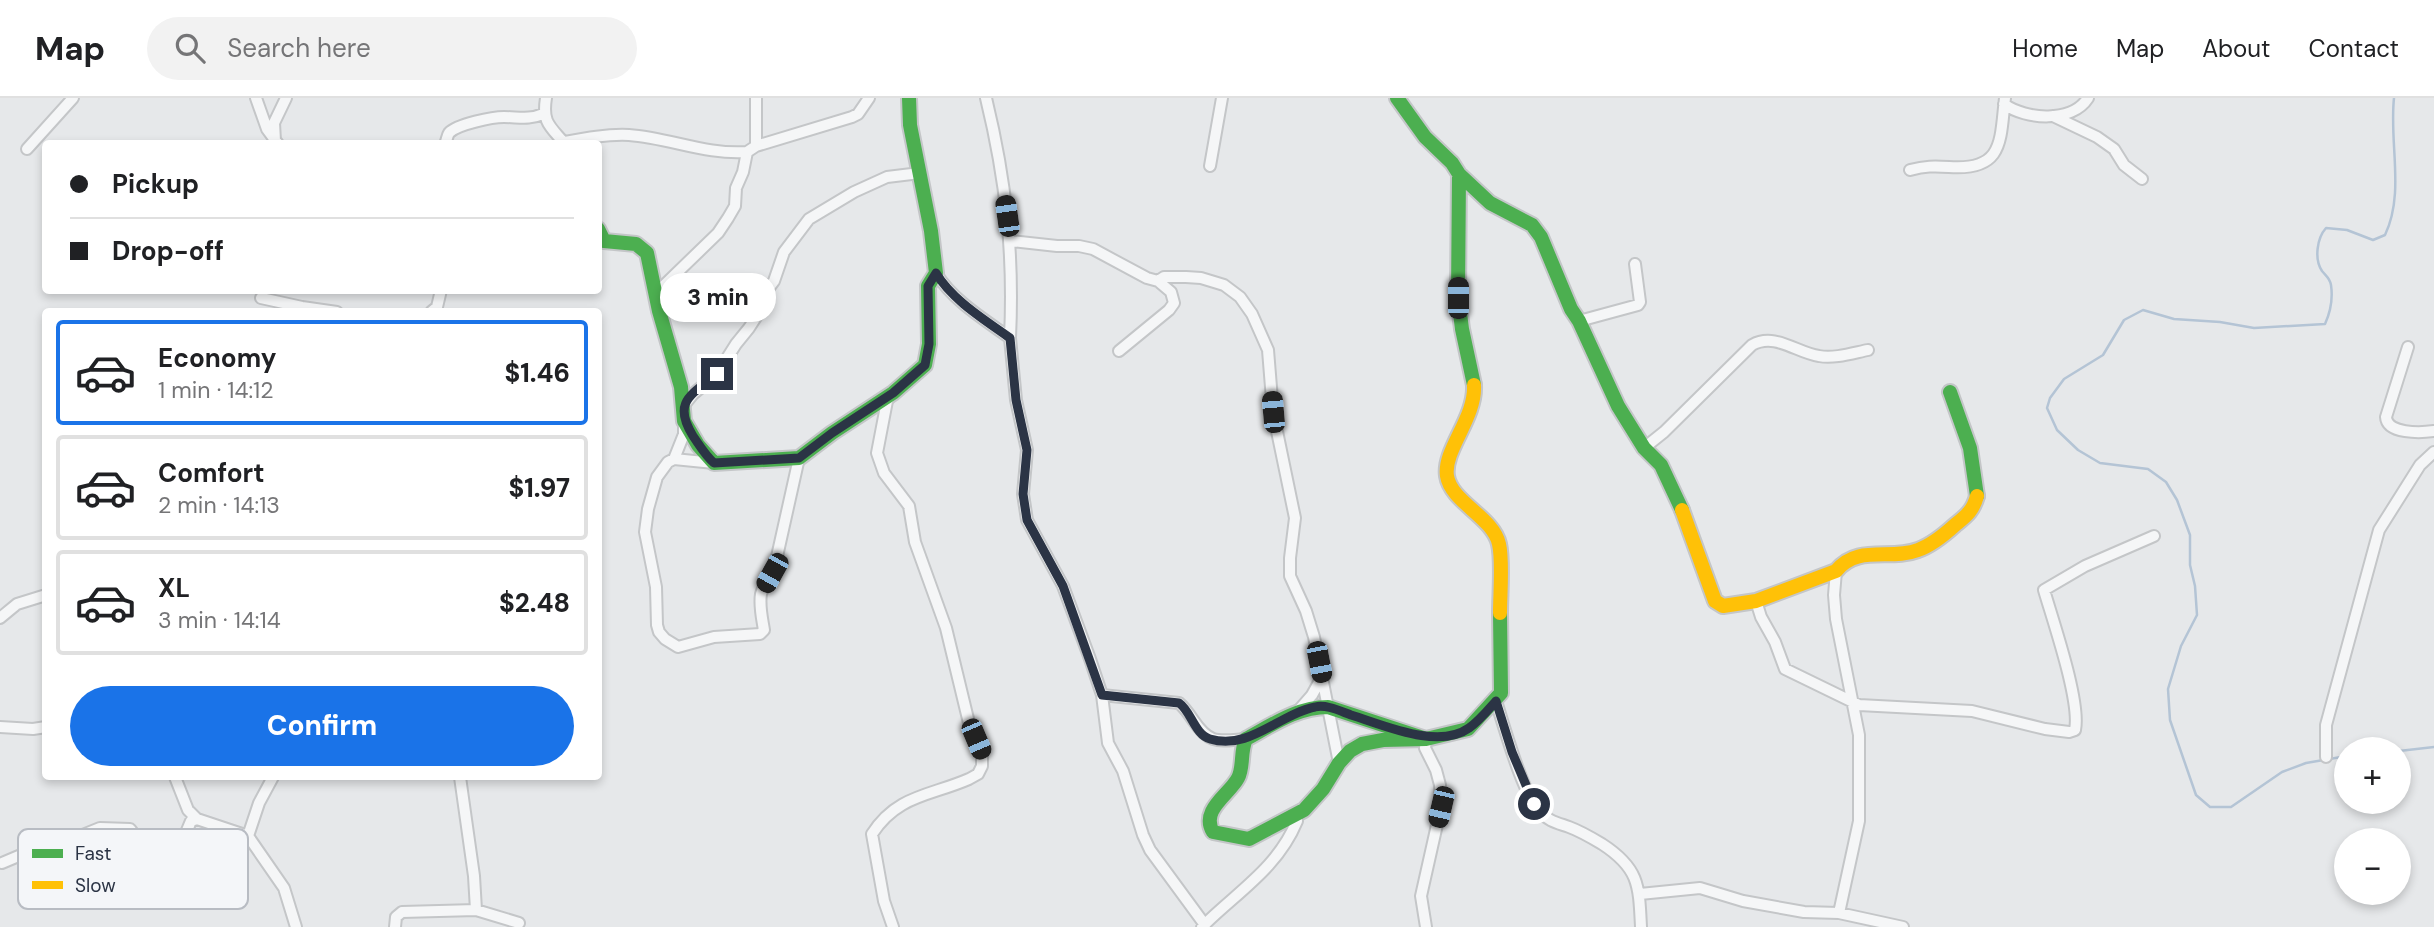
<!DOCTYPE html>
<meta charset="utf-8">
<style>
:root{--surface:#fff;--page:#f2f2f2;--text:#202124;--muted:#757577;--line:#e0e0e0;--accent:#1a73e8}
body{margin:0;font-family:"DM Sans",sans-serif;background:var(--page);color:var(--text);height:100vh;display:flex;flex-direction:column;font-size:26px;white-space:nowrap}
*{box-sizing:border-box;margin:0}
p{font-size:23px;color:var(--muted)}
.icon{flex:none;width:38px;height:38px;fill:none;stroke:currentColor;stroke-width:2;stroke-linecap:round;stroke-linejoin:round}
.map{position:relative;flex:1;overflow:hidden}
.details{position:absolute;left:42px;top:210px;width:560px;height:472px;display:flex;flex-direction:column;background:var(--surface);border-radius:7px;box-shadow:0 4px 10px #0003}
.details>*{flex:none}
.hud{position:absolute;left:42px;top:42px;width:560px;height:154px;border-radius:7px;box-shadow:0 4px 10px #0003;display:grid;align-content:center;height:154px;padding:0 28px;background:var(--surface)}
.buttons{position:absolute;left:2334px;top:639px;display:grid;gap:14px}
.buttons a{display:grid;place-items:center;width:77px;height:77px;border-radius:50%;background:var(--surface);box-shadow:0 4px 10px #0003;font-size:35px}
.end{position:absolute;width:32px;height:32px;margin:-16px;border:9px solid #2b3445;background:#fff;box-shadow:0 0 0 4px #fff}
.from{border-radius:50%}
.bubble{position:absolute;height:49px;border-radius:24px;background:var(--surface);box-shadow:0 4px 10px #0003;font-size:23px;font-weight:800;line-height:49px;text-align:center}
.car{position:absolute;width:21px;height:42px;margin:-21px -10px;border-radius:9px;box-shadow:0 0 5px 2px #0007;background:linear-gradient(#222 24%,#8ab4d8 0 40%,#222 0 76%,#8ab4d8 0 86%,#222 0)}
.hud b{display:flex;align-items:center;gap:24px;height:66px;font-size:26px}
.hud b+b{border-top:2px solid var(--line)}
.hud i{width:18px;height:18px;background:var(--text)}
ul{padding:12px 0 0;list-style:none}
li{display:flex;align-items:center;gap:21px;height:105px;margin:0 14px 10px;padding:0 14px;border:4px solid var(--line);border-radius:7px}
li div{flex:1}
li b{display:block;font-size:26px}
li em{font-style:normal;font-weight:800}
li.on{border-color:var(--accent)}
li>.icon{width:63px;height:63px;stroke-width:1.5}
.cta{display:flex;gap:14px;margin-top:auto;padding:14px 28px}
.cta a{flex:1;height:80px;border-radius:42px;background:var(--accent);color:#fff;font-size:28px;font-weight:800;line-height:80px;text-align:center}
header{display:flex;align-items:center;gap:42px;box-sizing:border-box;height:98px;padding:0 35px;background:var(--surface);border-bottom:2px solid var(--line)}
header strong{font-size:33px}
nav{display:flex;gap:38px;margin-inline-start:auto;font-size:24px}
.search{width:490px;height:63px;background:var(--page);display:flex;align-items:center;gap:18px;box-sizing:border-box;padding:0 24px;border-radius:38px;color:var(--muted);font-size:26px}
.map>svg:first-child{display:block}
</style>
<header>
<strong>Map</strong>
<div class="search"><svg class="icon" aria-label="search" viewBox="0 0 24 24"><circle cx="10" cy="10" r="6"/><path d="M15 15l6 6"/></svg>Search here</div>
<nav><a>Home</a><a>Map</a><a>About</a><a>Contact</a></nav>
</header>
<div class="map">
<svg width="2434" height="829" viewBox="0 0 2434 829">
<rect width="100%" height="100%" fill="#e6e8ea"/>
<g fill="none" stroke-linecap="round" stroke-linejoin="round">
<path stroke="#b4c4d5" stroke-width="2.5" d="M2399,653L2434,649
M2347,658L2306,665L2282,674L2231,709H2210L2196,697L2170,622L2168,591L2181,548L2197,517L2195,488L2190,467V437L2177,402L2166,384L2148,371L2100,365L2078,352L2057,332L2047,310L2050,300L2064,281L2103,257L2124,222L2143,212L2174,221L2220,224L2254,230L2325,226C2331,213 2333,201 2331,187C2330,180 2326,178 2322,173C2314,161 2317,140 2326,130L2347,132L2373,142L2385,137C2405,95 2389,45 2394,0"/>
<defs>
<path id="street" d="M256,0L267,31L278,46
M546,0C542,25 550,28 565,46
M986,0C1006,82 1014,155 1010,240
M2004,6C2026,22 2072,25 2088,0
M2053,18L2097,39L2114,51L2124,67L2142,81
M275,43L274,25L286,0
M565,44C586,40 607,36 629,37C670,40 706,57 747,54
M445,46C447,42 447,38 449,35C457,26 493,19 504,19C519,19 529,22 543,16
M756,48V0
M27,51L73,0
M1210,68L1222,0
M1910,72C1925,68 1934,68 1949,69C2004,73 2000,43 2005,0
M1011,143L1057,148H1079L1093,151L1147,180L1158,183L1171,194L1174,205L1169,212L1119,253
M936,175C952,202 985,222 1010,240L1016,302L1027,352L1023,396L1027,422L1063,488L1090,561L1102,597L1108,645L1123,673L1143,737L1150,752L1205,827
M1158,183L1164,179H1186L1201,180L1224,187L1240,199L1252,216L1268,252L1273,314L1295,420L1290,460V478L1306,513L1314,539L1339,665
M654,197L718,135L728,120L735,108L736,90L743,74L747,54L756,48L852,19L858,16L869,0
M261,200L302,209L337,214
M431,214L437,209L441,192
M1579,223L1638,207L1640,204L1635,166
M2408,249L2386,319C2387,336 2420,335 2434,333
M891,297L887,303L877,355L884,375L909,408L915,444L946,530L969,625L982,657V668L978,676L969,681C930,698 897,697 872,736L884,803L893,829
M684,307L693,296L717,276L736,246L749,230L762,210L765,195L774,183L784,154L809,121L854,94L887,79L920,75
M1644,350L1664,334L1752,247C1775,234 1797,255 1819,258C1834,261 1853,255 1868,252
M674,361L684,336V324
M714,365L674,361L668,364L657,379L648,411L645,434L656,489L657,527L659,534L665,541L678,549L714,539L760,536L764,532C762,520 759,508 761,496C764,485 772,474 776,463L799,360
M1836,473L1834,497L1836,521L1859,637V723L1839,815
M1756,503L1761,519L1775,544L1785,571L1859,607L1972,613L2045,631L2069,634L2075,632C2081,604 2053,523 2044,492L2085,468L2154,438
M0,520L17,506L46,497
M1102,597L1179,605C1185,610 1189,616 1193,622C1210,647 1218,643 1246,641
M1496,603C1504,628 1523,697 1540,714C1548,723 1558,725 1569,729C1580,733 1592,740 1602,746C1639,770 1639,787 1641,829
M1298,613L1312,597L1322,579
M0,629L33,631L46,629
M2326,659V627L2379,432L2420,367L2434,354
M175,679L188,712L197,721
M460,679L474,778L476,812
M248,738L259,705L273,679
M2,765L28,754L46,742L73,741L100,730L130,731C144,750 156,761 180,749L191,723L197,721L248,738L284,790L296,829
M1640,796L1700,790L1743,803L1804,814L1839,815L1903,829
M395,829L396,819L402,814L476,812L519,825
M1202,829C1237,794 1277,771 1297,723
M1426,829L1421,798L1441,709L1440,687L1436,672L1425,650L1426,641"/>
<path id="fast" d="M1397,0L1425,39L1452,65L1459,76L1490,105L1532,127L1541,139L1571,211L1579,223L1618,308L1644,350L1661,367L1682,412
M1459,76L1458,199L1462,231L1474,287
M598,131L604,143L636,146L647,155L659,213L681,289L684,323L698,347L714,365L799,360L832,335L893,295L925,267L929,246L928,188L936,175L931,133L910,27L909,0
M1950,294L1970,350L1977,398
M1426,641L1328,609C1297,609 1272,627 1246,641C1240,653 1244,669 1238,680C1229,697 1200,712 1213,734L1249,741L1304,712L1323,691L1339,665L1350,653L1362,646L1383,642L1426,641L1468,631L1501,595L1500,515"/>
<path id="slow" d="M1474,287C1476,320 1443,352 1447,378C1451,404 1493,419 1499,446C1503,463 1500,496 1500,515
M1682,412L1715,503L1723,508L1756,503L1836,473C1858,446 1890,463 1918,452C1932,447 1944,437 1955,427C1966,418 1973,413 1977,398"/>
</defs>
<use href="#street" stroke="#c4c6c8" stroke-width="14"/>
<use href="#fast" stroke="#c4c6c8" stroke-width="18"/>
<use href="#slow" stroke="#c4c6c8" stroke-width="18"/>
<use href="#street" stroke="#f5f6f7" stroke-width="10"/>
<use href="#fast" stroke="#4caf50" stroke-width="14"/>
<use href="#slow" stroke="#ffc107" stroke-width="14"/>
</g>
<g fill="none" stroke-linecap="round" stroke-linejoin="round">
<path stroke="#2b3445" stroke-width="9" d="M717,276C691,297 672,304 693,338C700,348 705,357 714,365L799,360L832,335L893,295L925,267L929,246L928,188L936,175C952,202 985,222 1010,240L1016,302L1027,352L1023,396L1027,422L1063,488L1102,597L1179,605C1191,613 1195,637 1210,641C1249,653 1279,616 1315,609C1326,606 1340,613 1351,617C1384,627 1438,652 1469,630C1479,623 1488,612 1496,603L1512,654L1534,706"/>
</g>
<rect x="18" y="731" width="230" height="80" rx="10" fill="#f4f6f9" stroke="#b8bcc3" stroke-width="2"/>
<rect x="32" y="751" width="31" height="9" fill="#4caf50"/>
<rect x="32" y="783" width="31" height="8" fill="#ffc107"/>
<g font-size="19" fill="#2b3445">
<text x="75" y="762">Fast</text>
<text x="75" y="794">Slow</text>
</g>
</svg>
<div class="buttons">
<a>+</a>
<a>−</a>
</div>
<i class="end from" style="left:1534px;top:706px"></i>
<i class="end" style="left:717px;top:276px"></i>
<div class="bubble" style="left:660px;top:175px;width:116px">3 min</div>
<i class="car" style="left:1007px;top:118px;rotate:352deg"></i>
<i class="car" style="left:1458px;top:200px;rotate:0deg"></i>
<i class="car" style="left:1273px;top:314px;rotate:355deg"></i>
<i class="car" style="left:772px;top:475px;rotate:209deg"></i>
<i class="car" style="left:1319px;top:564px;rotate:169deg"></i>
<i class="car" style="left:976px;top:641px;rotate:157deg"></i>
<i class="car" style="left:1441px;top:709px;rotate:193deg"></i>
<div class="hud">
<b><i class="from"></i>Pickup</b>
<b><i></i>Drop-off</b>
</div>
<section class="details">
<ul>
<li class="on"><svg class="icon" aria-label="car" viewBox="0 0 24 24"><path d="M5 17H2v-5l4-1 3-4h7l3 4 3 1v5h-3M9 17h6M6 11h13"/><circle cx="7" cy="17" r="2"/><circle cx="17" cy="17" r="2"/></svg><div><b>Economy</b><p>1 min · 14:12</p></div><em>$1.46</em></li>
<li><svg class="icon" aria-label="car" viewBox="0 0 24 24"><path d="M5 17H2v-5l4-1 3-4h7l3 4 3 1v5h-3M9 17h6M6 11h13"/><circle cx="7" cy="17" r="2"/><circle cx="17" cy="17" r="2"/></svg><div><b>Comfort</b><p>2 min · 14:13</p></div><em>$1.97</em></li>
<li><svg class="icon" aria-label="car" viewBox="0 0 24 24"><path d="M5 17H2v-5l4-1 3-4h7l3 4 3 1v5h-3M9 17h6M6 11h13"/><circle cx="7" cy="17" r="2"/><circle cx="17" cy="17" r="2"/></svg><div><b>XL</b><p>3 min · 14:14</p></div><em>$2.48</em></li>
</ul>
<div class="cta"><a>Confirm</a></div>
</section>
</div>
